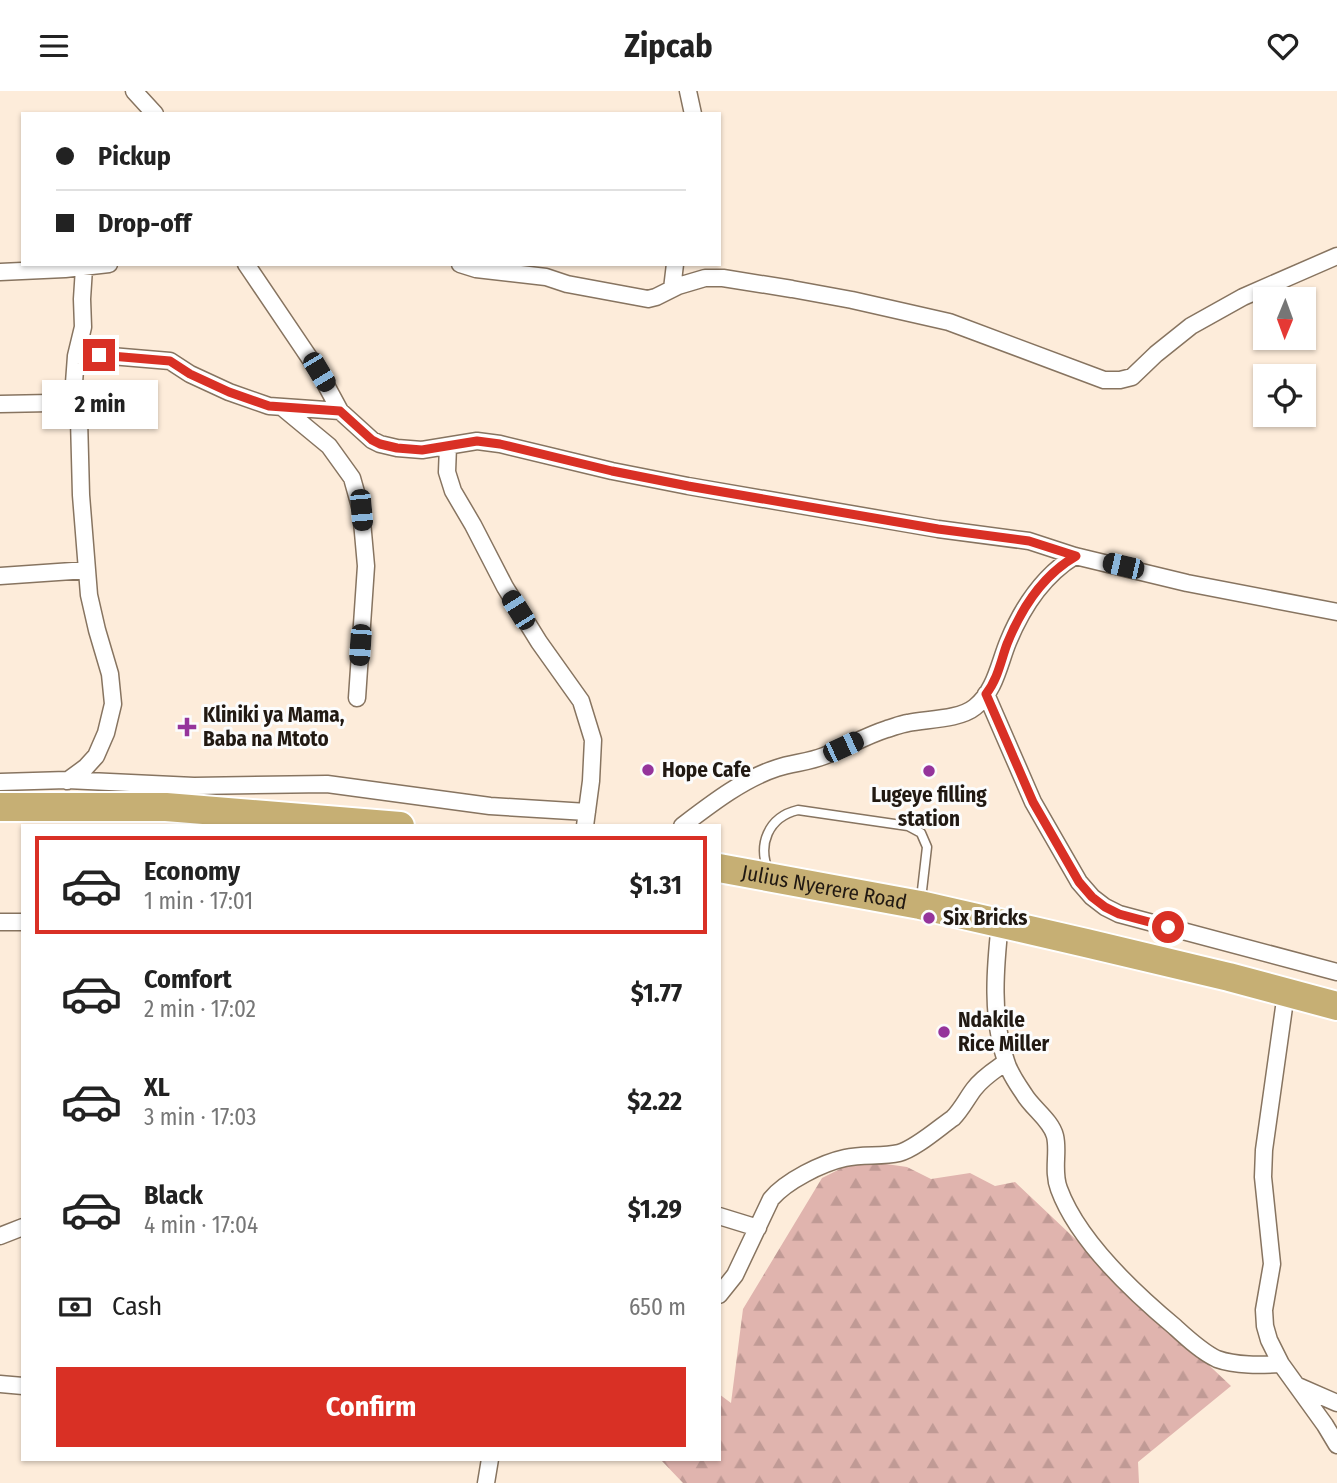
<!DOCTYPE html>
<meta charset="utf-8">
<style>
:root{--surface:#fff;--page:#f2f2f2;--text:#222;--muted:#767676;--line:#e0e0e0;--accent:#d93025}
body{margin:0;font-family:"Fira Sans Condensed",sans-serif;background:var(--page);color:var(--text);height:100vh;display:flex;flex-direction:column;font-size:26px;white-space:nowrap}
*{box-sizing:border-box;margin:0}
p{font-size:23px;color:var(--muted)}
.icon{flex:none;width:38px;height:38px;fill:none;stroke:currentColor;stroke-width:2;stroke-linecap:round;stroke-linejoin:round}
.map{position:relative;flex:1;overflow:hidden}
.drawer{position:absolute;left:21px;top:733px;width:700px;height:637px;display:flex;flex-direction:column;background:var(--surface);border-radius:0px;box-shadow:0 2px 5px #0004}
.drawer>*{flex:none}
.banner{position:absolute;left:21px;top:21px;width:700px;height:154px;border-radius:0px;box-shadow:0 2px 5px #0004;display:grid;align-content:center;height:154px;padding:0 35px;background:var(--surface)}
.needle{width:46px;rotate:181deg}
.tools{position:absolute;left:1253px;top:196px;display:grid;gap:14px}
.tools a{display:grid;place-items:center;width:63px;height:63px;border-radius:0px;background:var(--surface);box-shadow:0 2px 5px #0004;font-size:35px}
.end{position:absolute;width:32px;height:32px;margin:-16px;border:9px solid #d93025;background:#fff;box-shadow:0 0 0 4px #fff}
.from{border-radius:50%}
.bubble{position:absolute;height:49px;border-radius:0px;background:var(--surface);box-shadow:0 2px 5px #0004;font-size:23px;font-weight:700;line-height:49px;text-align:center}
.car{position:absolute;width:21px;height:42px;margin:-21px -10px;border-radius:9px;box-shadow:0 0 5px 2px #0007;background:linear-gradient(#222 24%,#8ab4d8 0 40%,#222 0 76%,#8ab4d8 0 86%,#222 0)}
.banner b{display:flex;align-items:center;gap:24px;height:66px;font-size:26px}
.banner b+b{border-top:2px solid var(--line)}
.banner i{width:18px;height:18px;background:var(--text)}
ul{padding:12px 0 0;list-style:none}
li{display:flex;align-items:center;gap:21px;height:98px;margin:0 14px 10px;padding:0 21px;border:4px solid transparent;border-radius:0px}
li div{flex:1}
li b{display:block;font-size:26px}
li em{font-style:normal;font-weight:700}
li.on{border-color:var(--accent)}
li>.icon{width:63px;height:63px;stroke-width:1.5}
.pay{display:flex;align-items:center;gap:18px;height:77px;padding:0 35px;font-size:26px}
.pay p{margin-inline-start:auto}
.primary-button{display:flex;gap:14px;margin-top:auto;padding:14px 35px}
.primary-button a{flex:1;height:80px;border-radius:0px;background:var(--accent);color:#fff;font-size:28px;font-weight:700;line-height:80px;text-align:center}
header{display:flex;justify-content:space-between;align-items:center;height:91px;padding:0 35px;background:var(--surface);font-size:32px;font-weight:700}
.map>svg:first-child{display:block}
</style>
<header><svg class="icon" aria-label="menu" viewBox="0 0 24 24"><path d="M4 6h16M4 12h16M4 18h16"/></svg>Zipcab<svg class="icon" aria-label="heart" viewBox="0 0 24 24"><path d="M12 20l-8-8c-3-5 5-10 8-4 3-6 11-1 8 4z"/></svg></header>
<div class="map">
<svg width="1337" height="1392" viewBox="0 0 1337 1392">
<defs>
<pattern id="forest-firs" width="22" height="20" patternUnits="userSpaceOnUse" patternTransform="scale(1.75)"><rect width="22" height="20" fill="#e0b4ae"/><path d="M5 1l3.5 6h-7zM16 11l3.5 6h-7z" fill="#c09a95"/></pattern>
</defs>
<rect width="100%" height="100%" fill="#fdecda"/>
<path fill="url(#forest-firs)" d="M858,1069L907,1076L931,1088L970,1082L995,1095L1015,1091L1231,1295L1138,1371L1139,1392H683L661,1369L719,1368V1303L731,1312L743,1218L822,1087Z"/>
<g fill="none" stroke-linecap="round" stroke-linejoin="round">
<defs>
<path id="service" d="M769,781C757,754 768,726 798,719L908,735L921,742L927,756L921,808"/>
<path id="minor" d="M134,0L155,23
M688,0L693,23
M246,173L319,281L340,320L372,349L380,353L397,357L422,359L477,350L500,353L612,380L688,395L938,438L1029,450L1075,465L1187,492L1337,521
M460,173L476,178L546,186L567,193L648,208L656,206L678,195L705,187H723L792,198L852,209L949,231L1104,289H1120L1132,286L1156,263L1191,235L1243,206L1337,165
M0,181L65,178L109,173
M672,198L675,173
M76,265L99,264L170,270L190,283L229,301L269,315L340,320
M0,313L51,312
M283,317L329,355L352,387L361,419L366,475L357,607
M448,355L447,381L453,400L473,434L505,496L539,551L581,610L593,649L591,690L585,735
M0,485L87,479
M986,603L1033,711L1079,791L1092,806L1105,816L1119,823L1337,881
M67,690L86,676L96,665L106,642L113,613L110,583L97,539L89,504L81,404L79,328L74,292L76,265L83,236L82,208L84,177
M0,691L67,689L194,695L327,693L490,715L587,721
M682,735C711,713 743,688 777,677C792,672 809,671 824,665C845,657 865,645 887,638C894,636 901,633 908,632C926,628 959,629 975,616C995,600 999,573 1008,551C1022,517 1044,484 1075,465
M0,831H23
M1000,832C995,878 991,926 1006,970C1009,981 1017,993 1024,1003C1032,1017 1051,1029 1055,1045C1059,1061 1052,1080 1059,1098C1078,1150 1133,1201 1175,1236C1187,1247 1202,1261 1217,1268C1236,1275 1261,1274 1281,1273
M1286,902L1264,1059L1263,1086L1272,1173L1264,1219L1265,1235L1269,1249L1281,1273L1325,1334L1337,1354
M719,1125L758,1137
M0,1145L23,1136
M719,1204L735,1184L771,1108C786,1090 822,1072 845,1067C863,1063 882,1066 899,1062C915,1058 940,1036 953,1027C962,1018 967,1007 974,998C983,986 995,979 1006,971
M0,1293L23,1295
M1298,1295L1337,1312
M486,1392L490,1368"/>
<g id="trunk">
<path d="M0,716H166L400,735"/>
<path id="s1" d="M719,777L920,814L1086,852L1229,886L1337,915"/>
</g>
</defs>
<use href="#service" stroke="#877460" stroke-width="11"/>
<use href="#minor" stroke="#877460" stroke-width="19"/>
<use href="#trunk" stroke="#fff" stroke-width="32"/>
<use href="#service" stroke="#fff" stroke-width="8"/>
<use href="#minor" stroke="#fff" stroke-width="16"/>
<use href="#trunk" stroke="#c6af74" stroke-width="28"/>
</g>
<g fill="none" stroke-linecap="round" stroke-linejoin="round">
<path stroke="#d93025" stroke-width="9" d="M99,264L170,270L190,283L229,301L269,315L340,320L372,349L380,353L397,357L422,359L477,350L500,353L612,380L688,395L938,438L1029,450L1076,465C1043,484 1021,518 1007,553C1001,569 998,588 986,603L1033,711L1079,791L1092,806L1105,816L1119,823L1168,836"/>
</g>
<g fill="#95349b" stroke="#fcfcfc" stroke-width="2.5">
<path d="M183.5 625.5h7v7h7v7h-7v7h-7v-7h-7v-7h7z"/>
<circle cx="648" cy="679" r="7"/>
<circle cx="929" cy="680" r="7"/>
<circle cx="929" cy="827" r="7"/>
<circle cx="944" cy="941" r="7"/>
</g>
<g text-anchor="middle" stroke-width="6" stroke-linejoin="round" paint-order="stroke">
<g font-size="21" font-weight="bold" fill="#211912" stroke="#fcfcfc" text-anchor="start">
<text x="203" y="631">Kliniki ya Mama,<tspan x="203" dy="24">Baba na Mtoto</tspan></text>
<text x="662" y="686">Hope Cafe</text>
<text x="929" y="711" text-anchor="middle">Lugeye filling<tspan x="929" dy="24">station</tspan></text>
<text x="943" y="834">Six Bricks</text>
<text x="958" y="936">Ndakile<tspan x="958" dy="24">Rice Miller</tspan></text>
</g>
<g font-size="21" fill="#211912" stroke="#fcfcfc">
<text dy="7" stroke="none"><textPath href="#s1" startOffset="107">Julius Nyerere Road</textPath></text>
</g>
</g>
</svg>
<div class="tools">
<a><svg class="needle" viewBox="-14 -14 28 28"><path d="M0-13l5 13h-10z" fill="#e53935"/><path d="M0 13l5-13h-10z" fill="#767676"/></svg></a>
<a><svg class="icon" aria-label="locate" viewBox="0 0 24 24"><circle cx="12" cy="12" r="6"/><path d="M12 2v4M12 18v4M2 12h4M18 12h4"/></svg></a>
</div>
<i class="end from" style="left:1168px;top:836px"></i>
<i class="end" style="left:99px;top:264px"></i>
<div class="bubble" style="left:42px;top:289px;width:116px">2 min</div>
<i class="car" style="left:319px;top:281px;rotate:149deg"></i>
<i class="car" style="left:361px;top:419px;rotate:175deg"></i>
<i class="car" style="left:1123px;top:475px;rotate:283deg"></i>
<i class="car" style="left:518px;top:519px;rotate:328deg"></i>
<i class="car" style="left:360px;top:554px;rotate:184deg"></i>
<i class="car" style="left:843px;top:656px;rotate:65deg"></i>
<div class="banner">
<b><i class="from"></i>Pickup</b>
<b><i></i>Drop-off</b>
</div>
<section class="drawer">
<ul>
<li class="on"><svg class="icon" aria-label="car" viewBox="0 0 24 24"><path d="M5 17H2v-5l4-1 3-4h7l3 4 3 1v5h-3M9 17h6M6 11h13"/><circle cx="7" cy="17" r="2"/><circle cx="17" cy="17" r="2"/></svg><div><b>Economy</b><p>1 min · 17:01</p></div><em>$1.31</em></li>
<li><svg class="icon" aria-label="car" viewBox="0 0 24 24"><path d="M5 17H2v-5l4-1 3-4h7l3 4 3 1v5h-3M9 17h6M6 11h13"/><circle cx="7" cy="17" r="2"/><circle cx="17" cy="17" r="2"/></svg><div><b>Comfort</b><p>2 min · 17:02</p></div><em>$1.77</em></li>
<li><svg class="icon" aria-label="car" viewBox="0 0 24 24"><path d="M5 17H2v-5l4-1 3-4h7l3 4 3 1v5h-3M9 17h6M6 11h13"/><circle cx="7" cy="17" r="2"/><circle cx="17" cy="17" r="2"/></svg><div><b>XL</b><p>3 min · 17:03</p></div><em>$2.22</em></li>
<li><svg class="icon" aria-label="car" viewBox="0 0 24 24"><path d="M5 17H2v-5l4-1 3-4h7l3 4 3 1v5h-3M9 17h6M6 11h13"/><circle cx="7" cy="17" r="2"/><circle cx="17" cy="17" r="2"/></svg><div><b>Black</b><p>4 min · 17:04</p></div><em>$1.29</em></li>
</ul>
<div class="pay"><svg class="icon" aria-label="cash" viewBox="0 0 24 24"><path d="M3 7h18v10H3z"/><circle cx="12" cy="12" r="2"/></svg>Cash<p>650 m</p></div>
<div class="primary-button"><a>Confirm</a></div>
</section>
</div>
